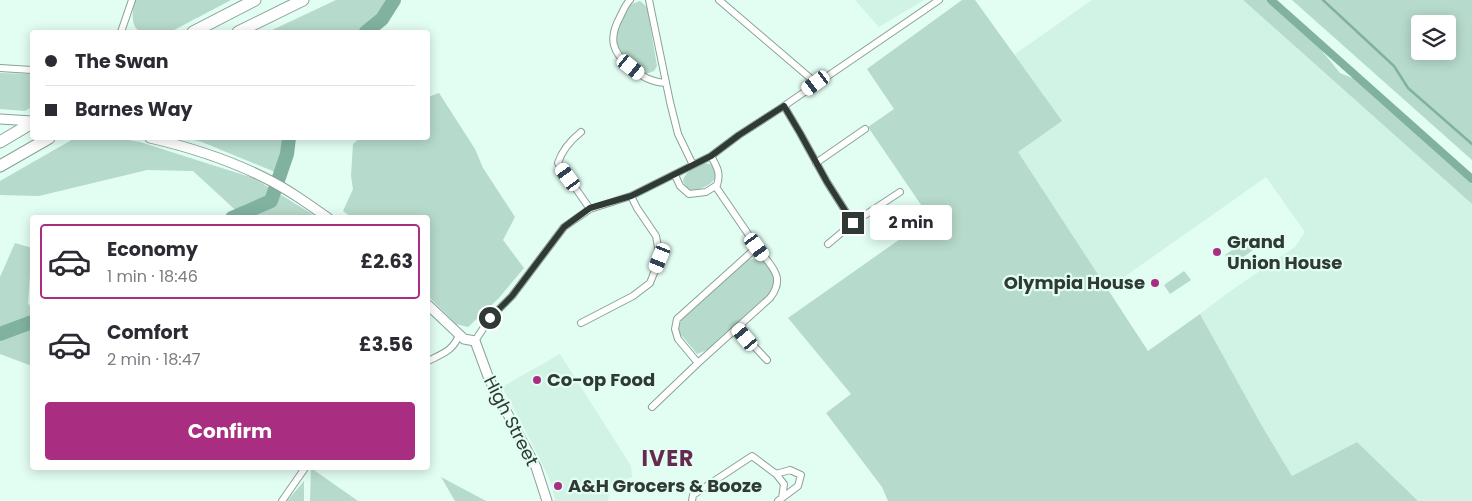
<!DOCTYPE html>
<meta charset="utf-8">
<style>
:root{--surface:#fff;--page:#f2f2f3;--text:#2b2b33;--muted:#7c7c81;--line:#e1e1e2;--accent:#a92e81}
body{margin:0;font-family:Poppins,sans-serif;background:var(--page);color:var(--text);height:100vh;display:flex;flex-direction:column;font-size:19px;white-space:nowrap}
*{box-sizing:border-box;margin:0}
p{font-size:16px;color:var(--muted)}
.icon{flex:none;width:28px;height:28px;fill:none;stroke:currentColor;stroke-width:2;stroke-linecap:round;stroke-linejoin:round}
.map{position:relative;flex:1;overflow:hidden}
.drawer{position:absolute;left:30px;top:215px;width:400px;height:255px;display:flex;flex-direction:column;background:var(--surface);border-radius:5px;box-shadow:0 2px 12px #0003}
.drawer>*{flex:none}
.top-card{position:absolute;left:30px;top:30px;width:400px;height:110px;border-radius:5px;box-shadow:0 2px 12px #0003;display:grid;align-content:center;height:110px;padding:0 15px;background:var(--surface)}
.controls{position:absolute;left:1411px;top:15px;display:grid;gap:10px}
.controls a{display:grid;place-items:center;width:45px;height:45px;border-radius:5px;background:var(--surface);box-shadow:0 2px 12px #0003;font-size:25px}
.end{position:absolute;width:22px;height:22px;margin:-11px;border:6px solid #2f3935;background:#fff;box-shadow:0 0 0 2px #fff}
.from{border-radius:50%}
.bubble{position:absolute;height:35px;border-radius:5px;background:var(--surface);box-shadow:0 2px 12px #0003;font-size:16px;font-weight:700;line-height:35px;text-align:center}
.car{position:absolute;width:15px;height:30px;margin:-15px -8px;border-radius:6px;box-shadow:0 0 4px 1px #0007;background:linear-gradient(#fff 24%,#345 0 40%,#fff 0 76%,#345 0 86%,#fff 0)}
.top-card b{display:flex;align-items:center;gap:18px;height:48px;font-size:19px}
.top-card b+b{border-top:1px solid var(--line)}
.top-card i{width:12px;height:12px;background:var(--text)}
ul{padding:9px 0 0;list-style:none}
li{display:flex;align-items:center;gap:15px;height:75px;margin:0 10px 8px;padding:0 5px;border:2px solid transparent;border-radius:5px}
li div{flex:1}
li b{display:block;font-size:19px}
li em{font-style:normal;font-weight:700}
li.on{border-color:var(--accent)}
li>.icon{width:45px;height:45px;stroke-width:1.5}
.button{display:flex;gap:10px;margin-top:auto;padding:10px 15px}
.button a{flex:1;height:58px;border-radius:5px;background:var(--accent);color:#fff;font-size:20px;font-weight:700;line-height:58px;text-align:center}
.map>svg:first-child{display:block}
</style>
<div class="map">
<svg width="1472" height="501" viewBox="0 0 1472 501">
<rect width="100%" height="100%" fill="#e2fdf2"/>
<path fill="#d0f3e5" d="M855,0H924L879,27Z
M1092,0H1243L1472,204V501H1418L1357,442L1292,476L1262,426L1200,314L1229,292L1295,247L1305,232L1266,177L1107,289L1017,151L1061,121L1014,55Z
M560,354L631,466L632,477L610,485L608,501H555L551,482L518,416L502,387Z"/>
<path fill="#b6dacb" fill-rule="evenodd" d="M135,0H231L174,30L141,32C130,28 132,10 135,0Z
M336,0H390L388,7L363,32H268Z
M962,0H975L1062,121L1018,152L1148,351L1200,314L1262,426L1292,476L1357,442L1418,501H888L882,487L826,413L851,394L788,318L930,218L868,127L894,109L867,69Z
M1243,0H1267L1318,46L1340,73L1357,80L1472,184V204Z
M1292,0H1472V160ZM1420,24H1448V51H1420Z
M640,1L647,7L657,66L654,71L646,74L642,72C636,67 628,63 623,57C609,40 621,21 629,5Z
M0,73L32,74V107L25,111L0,109Z
M439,93L475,149L483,168L515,217L503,240L524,268L498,299L468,327L456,324L428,296V218L351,217L343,211L353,189L351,176L353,144L360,138H428V97Z
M75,138H117L140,142L253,178L317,217H243L193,171L147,170L39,196L0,195V181Z
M186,138H286L284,153L275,172L202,142Z
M703,163L710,164L715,168C715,170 716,174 716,176C713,186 695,192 687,189L683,181C685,171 695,168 703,163Z
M1247,240L1253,250L1232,265L1225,255Z
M15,243L32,248L28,303L32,310V366L0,354V277Z
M749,259L763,260L776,280L775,289L707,350L697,354L678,331L681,320Z
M1184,271L1191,280L1170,294L1164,285Z
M311,468L358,501H310Z
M441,477L486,501H455Z
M304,481V501H287Z"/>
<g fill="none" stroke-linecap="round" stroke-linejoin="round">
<path stroke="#81b29f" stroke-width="2.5" d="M1323,0L1394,66L1408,88L1472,144"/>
<path stroke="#81b29f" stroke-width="8" d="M1271,0L1472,179"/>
<path stroke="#81b29f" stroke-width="14" d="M366,32L382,19L394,0
M232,218L271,201L287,154L289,138
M0,334L32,322"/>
<defs>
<path id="minor" d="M630,0C625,5 623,11 620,17C608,39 612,52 631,68C643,77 651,82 666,83
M649,0L670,102L678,134L693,165
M719,0L816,83
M121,32L132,0
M0,68L32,70
M784,106L800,133L827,182L853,223
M581,132C571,140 562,150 558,163L590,209
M816,163L865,129
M675,175L680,186L689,194L706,192L717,185C721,173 717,167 711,156
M716,187L757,247
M828,244L853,223L900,192
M757,247C770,266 787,276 770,298L698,363L678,339L675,329L677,319Z
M581,323L633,296L650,283L660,258L656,236L637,208L631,196
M737,328L767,360
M475,341L490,318L512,296L564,227L590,209L631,196L711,156L739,135L784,106L939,0
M428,361C442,354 453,351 459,335
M652,407L698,363
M776,474L790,470L801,475L798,486L782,498
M282,501L305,468
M692,501L693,495L752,456L776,474L784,484L782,498L778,501"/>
<path id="secondary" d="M0,119L32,121
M150,138C189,147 227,159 263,177C286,188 307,203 328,218
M428,305L464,339L475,341L489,379L536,467L547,501"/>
<path id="motorway" d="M193,32L255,0
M238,32L303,0
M0,142L32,123
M0,166L49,138"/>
</defs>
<use href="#minor" stroke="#89a298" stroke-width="8"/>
<use href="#secondary" stroke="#89a298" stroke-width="11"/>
<use href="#motorway" stroke="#89a298" stroke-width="13"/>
<use href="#minor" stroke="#fff" stroke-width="6"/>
<use href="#secondary" stroke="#fff" stroke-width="9"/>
<use href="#motorway" stroke="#fff" stroke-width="11"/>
</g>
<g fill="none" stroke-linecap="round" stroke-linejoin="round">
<path stroke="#2f3935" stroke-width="6" d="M490,318L512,296L564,227L590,208L631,196L711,156L739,135L784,106L800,133L827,182L853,223"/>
</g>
<g fill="#a92e81" stroke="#e2fdf2" stroke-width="2">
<circle cx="1217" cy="252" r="5"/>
<circle cx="1155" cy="283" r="5"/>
<circle cx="537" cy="380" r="5"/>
<circle cx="558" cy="486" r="5"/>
</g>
<g text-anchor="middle" stroke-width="4.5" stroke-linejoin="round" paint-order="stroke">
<g font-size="18" font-weight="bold" fill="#2f3935" stroke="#e2fdf2" text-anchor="start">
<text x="1227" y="248">Grand<tspan x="1227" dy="21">Union House</tspan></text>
<text x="1145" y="289" text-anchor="end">Olympia House</text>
<text x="547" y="386">Co-op Food</text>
<text x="568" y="492">A&amp;H Grocers &amp; Booze</text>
</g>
<g font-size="18" fill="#2f3935" stroke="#e2fdf2">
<text transform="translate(511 421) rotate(63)" y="6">High Street</text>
</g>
<g font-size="22" font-weight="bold" letter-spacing="1" fill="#662a50" stroke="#e2fdf2">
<text x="668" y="466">IVER</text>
</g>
</g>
</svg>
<div class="controls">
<a><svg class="icon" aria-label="layers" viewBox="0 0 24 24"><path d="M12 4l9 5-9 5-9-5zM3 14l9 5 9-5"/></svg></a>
</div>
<i class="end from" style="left:490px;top:318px"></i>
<i class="end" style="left:853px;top:223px"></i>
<div class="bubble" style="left:870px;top:205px;width:82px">2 min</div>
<i class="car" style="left:631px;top:67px;rotate:129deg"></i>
<i class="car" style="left:816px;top:83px;rotate:234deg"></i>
<i class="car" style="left:568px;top:177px;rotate:324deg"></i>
<i class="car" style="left:757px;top:247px;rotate:144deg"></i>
<i class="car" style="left:660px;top:258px;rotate:202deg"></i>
<i class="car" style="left:745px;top:337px;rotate:320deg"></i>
<div class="top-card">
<b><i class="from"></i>The Swan</b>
<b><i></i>Barnes Way</b>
</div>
<section class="drawer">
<ul>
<li class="on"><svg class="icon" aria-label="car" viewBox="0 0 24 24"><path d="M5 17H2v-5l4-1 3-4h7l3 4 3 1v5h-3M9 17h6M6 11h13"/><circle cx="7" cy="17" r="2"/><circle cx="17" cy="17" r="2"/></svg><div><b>Economy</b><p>1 min · 18:46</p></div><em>£2.63</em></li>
<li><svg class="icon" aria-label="car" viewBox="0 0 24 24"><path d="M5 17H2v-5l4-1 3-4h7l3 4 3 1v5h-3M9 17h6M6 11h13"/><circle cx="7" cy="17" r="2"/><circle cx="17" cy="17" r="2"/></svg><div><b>Comfort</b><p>2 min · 18:47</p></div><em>£3.56</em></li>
</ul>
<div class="button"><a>Confirm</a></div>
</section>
</div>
